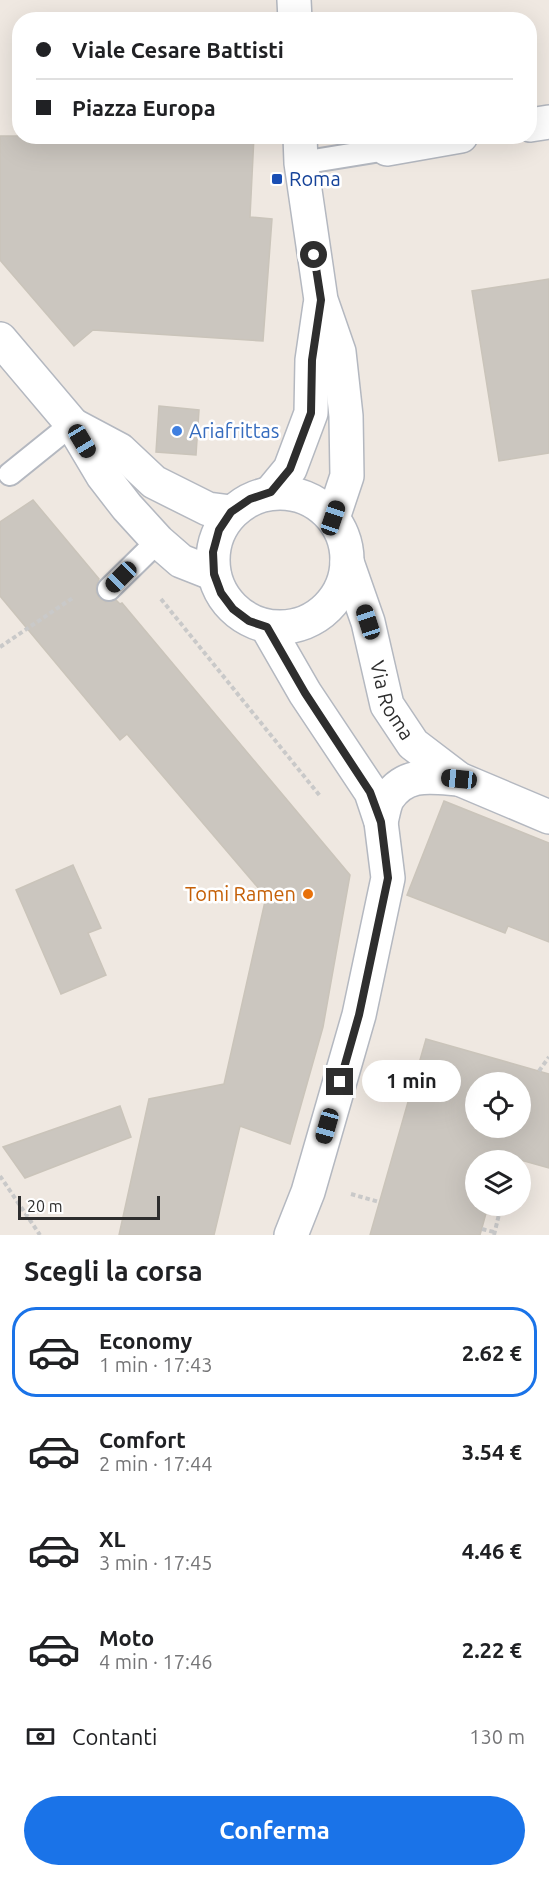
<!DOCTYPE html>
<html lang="it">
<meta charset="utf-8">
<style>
:root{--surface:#fff;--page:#f2f2f2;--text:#202124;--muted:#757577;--line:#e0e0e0;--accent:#1a73e8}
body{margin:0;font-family:Ubuntu,sans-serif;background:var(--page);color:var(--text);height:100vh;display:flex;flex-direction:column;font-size:22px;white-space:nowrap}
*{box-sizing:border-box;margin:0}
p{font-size:20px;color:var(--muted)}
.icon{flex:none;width:33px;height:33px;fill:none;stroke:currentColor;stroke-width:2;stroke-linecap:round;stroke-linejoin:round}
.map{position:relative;height:1235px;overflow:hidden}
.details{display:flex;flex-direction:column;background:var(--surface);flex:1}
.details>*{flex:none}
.banner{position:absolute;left:12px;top:12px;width:525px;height:132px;border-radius:24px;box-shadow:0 6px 24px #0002;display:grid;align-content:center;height:132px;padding:0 24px;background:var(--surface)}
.tools{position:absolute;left:465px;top:1072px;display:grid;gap:12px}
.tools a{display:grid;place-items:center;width:66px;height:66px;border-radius:50%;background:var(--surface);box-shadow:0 6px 24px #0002;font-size:30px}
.scale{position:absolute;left:18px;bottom:15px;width:142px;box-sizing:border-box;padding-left:6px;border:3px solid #2e2e2e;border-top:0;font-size:16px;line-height:21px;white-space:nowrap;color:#2e2e2e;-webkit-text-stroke:4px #fff;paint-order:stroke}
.end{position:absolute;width:27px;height:27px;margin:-14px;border:8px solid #2e2e2e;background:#fff;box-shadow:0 0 0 3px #fff}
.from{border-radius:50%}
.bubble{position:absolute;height:42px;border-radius:21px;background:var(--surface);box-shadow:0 6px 24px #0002;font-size:20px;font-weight:700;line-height:42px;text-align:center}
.car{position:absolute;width:18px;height:36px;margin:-18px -9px;border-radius:8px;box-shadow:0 0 4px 2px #0007;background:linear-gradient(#222 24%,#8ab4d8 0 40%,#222 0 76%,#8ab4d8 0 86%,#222 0)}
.banner b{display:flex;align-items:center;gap:21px;height:57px;font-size:22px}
.banner b+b{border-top:2px solid var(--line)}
.banner i{width:15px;height:15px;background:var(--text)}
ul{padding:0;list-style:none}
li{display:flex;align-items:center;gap:18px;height:90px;margin:0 12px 9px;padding:0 12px;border:3px solid transparent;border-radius:24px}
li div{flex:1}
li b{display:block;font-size:22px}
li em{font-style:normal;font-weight:700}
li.active{border-color:var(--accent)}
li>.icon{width:54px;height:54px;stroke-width:1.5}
h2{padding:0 24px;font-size:27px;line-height:72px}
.pay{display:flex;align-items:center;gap:15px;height:66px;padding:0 24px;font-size:22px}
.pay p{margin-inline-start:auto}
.action{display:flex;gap:12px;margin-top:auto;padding:12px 24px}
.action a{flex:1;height:69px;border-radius:36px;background:var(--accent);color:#fff;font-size:24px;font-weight:700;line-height:69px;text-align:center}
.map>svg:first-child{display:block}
</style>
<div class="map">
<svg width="549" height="1235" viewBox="0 0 549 1235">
<rect width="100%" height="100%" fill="#efe8e1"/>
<path fill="#cbc6bf" stroke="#cac4ba" stroke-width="1.5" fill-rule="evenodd" d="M0,136H254L250,217L272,219L263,341L93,330L74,346L0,260Z
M549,279V453L499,461L472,291Z
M159,406L199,410L196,455L156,452Z
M33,500L99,579L96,586V592L99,598L106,602L116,600L120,604L122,603L350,875L323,1027L290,1144L240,1126L214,1235H119L149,1099L224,1084L266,897L127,734L120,740L0,596V522Z
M444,801L549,843V942L508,926L505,933L407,895Z
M73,865L101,928L88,933L106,975L61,994L16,890Z
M426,1039L549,1074V1168L503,1155L501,1161H476V1206H488L480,1235H370ZM476,1083H520V1128H476Z
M120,1106L131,1137L25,1178L3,1147Z"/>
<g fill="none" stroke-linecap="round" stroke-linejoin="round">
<defs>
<path id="lane" d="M301,163L387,149
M10,474L72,424
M109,589L158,541"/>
<path id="street" d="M530,125L549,122
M387,149L461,136"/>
<g id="secondary">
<path d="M294,0L295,20"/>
<path d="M300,136L301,163L321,300L339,352L346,416L347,476L333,518"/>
<path d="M0,339L72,424L103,476L127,507L158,541L181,561L214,574"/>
<path d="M73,425L120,450L154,482L208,509L231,512"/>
<path d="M271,492L290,469L311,413L312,360L320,305"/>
<circle cx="280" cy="560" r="67"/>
<path id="s1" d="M347,562L368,622L387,705L413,744L459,779L549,817"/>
<path d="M267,627L305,693L371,792L381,822L388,878L359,1015L308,1192L291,1235"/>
<path d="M381,822C383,815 384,805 388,798C406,771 432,777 459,779"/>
</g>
</defs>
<use href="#lane" stroke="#b4b8c0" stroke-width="26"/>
<use href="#street" stroke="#b4b8c0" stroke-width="36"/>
<use href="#secondary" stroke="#b4b8c0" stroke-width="36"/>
<path stroke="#c9c9c9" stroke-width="4" stroke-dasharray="4.5 3" stroke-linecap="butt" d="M161,599L320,796
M0,647L74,597
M539,1071L549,1057
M513,1161L514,1158
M0,1176L40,1235
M351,1194L379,1202
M482,1229L494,1232
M494,1235L501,1206"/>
<use href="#lane" stroke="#fff" stroke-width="22"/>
<use href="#street" stroke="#fff" stroke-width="33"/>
<use href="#secondary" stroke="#fff" stroke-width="33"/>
</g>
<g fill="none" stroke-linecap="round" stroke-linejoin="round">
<path stroke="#2e2e2e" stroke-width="8" d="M314,255L321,300L312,360L311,413L290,469L271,492L250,499L231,512L219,530L213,552L214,574L221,593L233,609L249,621L267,627L305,693L370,792L381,822L388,878L359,1015L340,1082"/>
</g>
<rect fill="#1a4fb4" stroke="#fff" stroke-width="2" x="271" y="173" width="12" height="12" rx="3"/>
<circle fill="#3f7fe0" stroke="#fff" stroke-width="2" cx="177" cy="431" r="6"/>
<circle fill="#e8710a" stroke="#fff" stroke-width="2" cx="308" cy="894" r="6"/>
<g text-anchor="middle" stroke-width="5" stroke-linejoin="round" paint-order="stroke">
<g font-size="20" fill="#164399" stroke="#fff" text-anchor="start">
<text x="289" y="186">Roma</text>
</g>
<g font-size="20" fill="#366cbe" stroke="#fff" text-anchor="start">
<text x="189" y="438">Ariafrittas</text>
</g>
<g font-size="20" fill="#2e2e2e" stroke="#fff">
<text dy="7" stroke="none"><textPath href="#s1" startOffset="146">Via Roma</textPath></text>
</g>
<g font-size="20" fill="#c56008" stroke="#fff" text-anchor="end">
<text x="296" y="901">Tomi Ramen</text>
</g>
</g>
</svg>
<div class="tools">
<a><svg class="icon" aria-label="locate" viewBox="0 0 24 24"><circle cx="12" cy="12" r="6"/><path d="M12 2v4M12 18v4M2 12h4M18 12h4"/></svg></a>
<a><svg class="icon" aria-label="layers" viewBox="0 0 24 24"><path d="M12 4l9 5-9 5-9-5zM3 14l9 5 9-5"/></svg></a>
</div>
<div class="scale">20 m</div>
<i class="end from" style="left:314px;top:255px"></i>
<i class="end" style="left:340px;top:1082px"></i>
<div class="bubble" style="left:362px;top:1060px;width:99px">1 min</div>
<i class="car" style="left:82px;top:441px;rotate:149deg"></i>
<i class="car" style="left:333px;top:518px;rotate:19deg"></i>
<i class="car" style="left:121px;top:577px;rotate:225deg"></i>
<i class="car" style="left:368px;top:622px;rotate:342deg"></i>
<i class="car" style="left:459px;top:779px;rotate:276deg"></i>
<i class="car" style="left:327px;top:1126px;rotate:196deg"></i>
<div class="banner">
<b><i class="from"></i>Viale Cesare Battisti</b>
<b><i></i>Piazza Europa</b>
</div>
</div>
<section class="details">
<h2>Scegli la corsa</h2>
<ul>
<li class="active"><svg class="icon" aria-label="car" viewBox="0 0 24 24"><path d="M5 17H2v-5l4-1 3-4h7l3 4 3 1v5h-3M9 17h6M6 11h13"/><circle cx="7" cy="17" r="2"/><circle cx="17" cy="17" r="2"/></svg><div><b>Economy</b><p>1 min · 17:43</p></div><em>2.62 €</em></li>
<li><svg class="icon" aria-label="car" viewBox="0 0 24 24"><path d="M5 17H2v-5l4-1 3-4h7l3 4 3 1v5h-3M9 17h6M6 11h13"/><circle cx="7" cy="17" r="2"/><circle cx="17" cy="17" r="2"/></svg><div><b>Comfort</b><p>2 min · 17:44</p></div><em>3.54 €</em></li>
<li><svg class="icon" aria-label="car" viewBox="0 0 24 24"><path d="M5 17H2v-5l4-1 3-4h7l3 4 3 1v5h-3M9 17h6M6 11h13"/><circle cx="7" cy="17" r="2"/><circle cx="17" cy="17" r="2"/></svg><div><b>XL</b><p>3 min · 17:45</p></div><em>4.46 €</em></li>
<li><svg class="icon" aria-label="car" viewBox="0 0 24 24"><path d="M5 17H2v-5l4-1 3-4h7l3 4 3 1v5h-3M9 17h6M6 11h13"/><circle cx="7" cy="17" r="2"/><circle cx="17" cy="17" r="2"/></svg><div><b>Moto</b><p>4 min · 17:46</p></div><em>2.22 €</em></li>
</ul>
<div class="pay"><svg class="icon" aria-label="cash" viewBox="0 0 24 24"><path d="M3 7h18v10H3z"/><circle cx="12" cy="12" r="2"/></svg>Contanti<p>130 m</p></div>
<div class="action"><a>Conferma</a></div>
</section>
